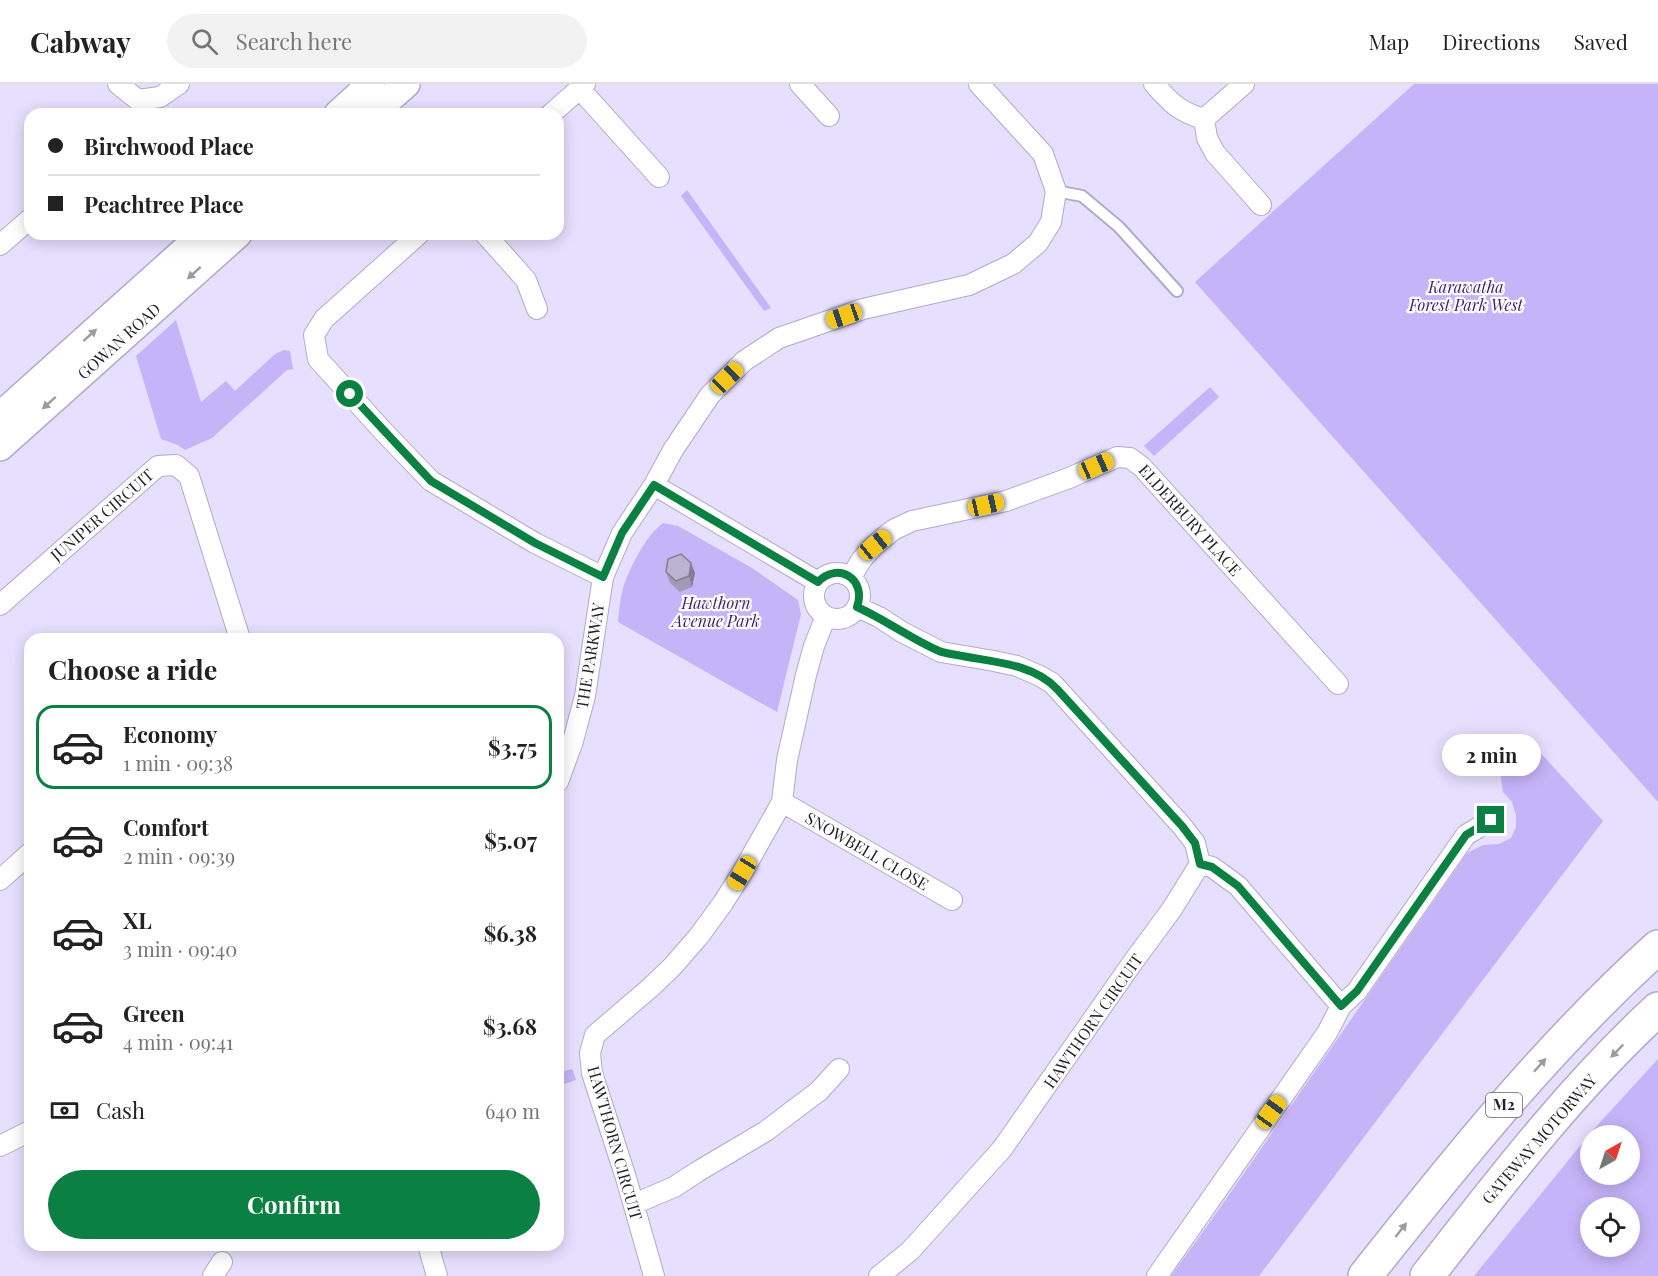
<!DOCTYPE html>
<meta charset="utf-8">
<style>
:root{--surface:#fff;--page:#f2f2f2;--text:#222;--muted:#767676;--line:#e0e0e0;--accent:#0b8043}
body{margin:0;font-family:"Playfair Display",serif;background:var(--page);color:var(--text);height:100vh;display:flex;flex-direction:column;font-size:22px;white-space:nowrap}
*{box-sizing:border-box;margin:0}
p{font-size:20px;color:var(--muted)}
.icon{flex:none;width:33px;height:33px;fill:none;stroke:currentColor;stroke-width:2;stroke-linecap:round;stroke-linejoin:round}
.map{position:relative;flex:1;overflow:hidden}
.sheet{position:absolute;left:24px;top:549px;width:540px;height:618px;display:flex;flex-direction:column;background:var(--surface);border-radius:18px;box-shadow:0 3px 15px #0003}
.sheet>*{flex:none}
.guide{position:absolute;left:24px;top:24px;width:540px;height:132px;border-radius:18px;box-shadow:0 3px 15px #0003;display:grid;align-content:center;height:132px;padding:0 24px;background:var(--surface)}
.needle{width:39px;rotate:39deg}
.fabs{position:absolute;left:1580px;top:1041px;display:grid;gap:12px}
.fabs a{display:grid;place-items:center;width:60px;height:60px;border-radius:50%;background:var(--surface);box-shadow:0 3px 15px #0003;font-size:30px}
.end{position:absolute;width:27px;height:27px;margin:-14px;border:8px solid #0b8043;background:#fff;box-shadow:0 0 0 3px #fff}
.from{border-radius:50%}
.bubble{position:absolute;height:42px;border-radius:21px;background:var(--surface);box-shadow:0 3px 15px #0003;font-size:20px;font-weight:700;line-height:42px;text-align:center}
.car{position:absolute;width:18px;height:36px;margin:-18px -9px;border-radius:8px;box-shadow:0 0 4px 2px #0007;background:linear-gradient(#f5c518 24%,#345 0 40%,#f5c518 0 76%,#345 0 86%,#f5c518 0)}
.guide b{display:flex;align-items:center;gap:21px;height:57px;font-size:22px}
.guide b+b{border-top:2px solid var(--line)}
.guide i{width:15px;height:15px;background:var(--text)}
ul{padding:0;list-style:none}
li{display:flex;align-items:center;gap:18px;height:84px;margin:0 12px 9px;padding:0 12px;border:3px solid transparent;border-radius:18px}
li div{flex:1}
li b{display:block;font-size:22px}
li em{font-style:normal;font-weight:700}
li.current{border-color:var(--accent)}
li>.icon{width:54px;height:54px;stroke-width:1.5}
h2{padding:0 24px;font-size:27px;line-height:72px}
.pay{display:flex;align-items:center;gap:15px;height:66px;padding:0 24px;font-size:22px}
.pay p{margin-inline-start:auto}
.cta{display:flex;gap:12px;margin-top:auto;padding:12px 24px}
.cta a{flex:1;height:69px;border-radius:36px;background:var(--accent);color:#fff;font-size:24px;font-weight:700;line-height:69px;text-align:center}
header{display:flex;align-items:center;gap:36px;box-sizing:border-box;height:84px;padding:0 30px;background:var(--surface);border-bottom:2px solid var(--line)}
header strong{font-size:28px}
nav{display:flex;gap:33px;margin-inline-start:auto;font-size:21px}
.search{width:420px;height:54px;background:var(--page);display:flex;align-items:center;gap:15px;box-sizing:border-box;padding:0 21px;border-radius:33px;color:var(--muted);font-size:22px}
.map>svg:first-child{display:block}
</style>
<header>
<strong>Cabway</strong>
<div class="search"><svg class="icon" aria-label="search" viewBox="0 0 24 24"><circle cx="10" cy="10" r="6"/><path d="M15 15l6 6"/></svg>Search here</div>
<nav><a>Map</a><a>Directions</a><a>Saved</a></nav>
</header>
<div class="map">
<svg width="1658" height="1192" viewBox="0 0 1658 1192">
<rect width="100%" height="100%" fill="#e6dffe"/>
<path fill="#c6b4f9" fill-rule="evenodd" d="M1414,0H1658V718L1195,198Z
M687,106L771,224L764,227L681,112Z
M176,236L201,318L226,297L235,307L275,270L284,266L290,267L293,285L287,286L212,354L185,366L178,361L161,355L136,272Z
M1210,303L1219,313L1154,372L1144,362Z
M663,439L678,442L752,484L798,516L801,530L777,628L618,538C619,527 620,515 623,504C629,485 646,451 663,439Z
M1524,651L1603,737L1259,1192H1171L1210,1138L1467,769L1483,761L1499,760L1511,754L1516,743V731L1512,718L1503,708L1501,695L1502,680Z
M1658,975V1192H1474L1593,1046ZM1590,1052H1629V1090H1590ZM1590,1124H1629V1162H1590Z
M572,985L576,996L558,1002V989Z"/>
<g fill="none" stroke-linecap="round" stroke-linejoin="round">
<defs>
<path id="lane" d="M1056,107L1082,112L1119,143L1177,207"/>
<path id="street" d="M118,0L138,16L160,13L179,0
M800,0L829,32
M1154,0C1171,19 1179,28 1204,35L1207,54L1215,69L1261,121
M579,4L659,93
M551,30L585,0
M1204,35L1244,0
M419,150L324,235L314,251L318,275L382,346L431,397L535,459L603,493
M485,150L526,196L537,225
M0,161L30,135
M654,401L818,498
M814 512a23 23 0 1 1 46 0a23 23 0 1 1-46 0Z
M851,493L862,475L875,461L893,446L912,437L1006,417L1069,394L1117,373L1130,374L1142,383L1338,600
M0,521L158,382L176,381L189,392L240,555
M857,523L879,533L902,548L941,568L994,577L1017,582L1040,592L1052,599L1182,742L1195,759L1200,780L1212,783L1238,802L1341,922
M558,698L573,657L585,612L603,493L622,449L654,401L673,366L710,311L744,277L779,254L863,225L969,201L1013,180L1038,159L1051,138L1056,107L1043,70L979,0
M782,718L952,816
M0,796L30,769
M0,1062L30,1047
M634,1120L674,1103L697,1088L766,1047L819,1007L839,985
M428,1161L437,1192
M213,1192L222,1178
M654,1192L626,1094L592,989L590,969L595,951L650,904L672,883L699,852L723,819L742,789L782,718L787,676L806,591L814,562L826,532
M879,1192L910,1167L1002,1065L1133,878L1172,825L1200,780
M1157,1192L1327,949L1341,922L1357,907L1466,751L1491,736"/>
<path id="secondary" d="M338,30L371,0
M372,30L406,0
M0,332L203,150
M0,363L238,150"/>
<path id="highway" d="M1365,1192C1457,1076 1548,962 1658,863
M1427,1192C1499,1100 1571,1005 1658,925"/>
</defs>
<use href="#lane" stroke="#b1aac8" stroke-width="14"/>
<use href="#street" stroke="#b1aac8" stroke-width="22"/>
<use href="#secondary" stroke="#b1aac8" stroke-width="30"/>
<use href="#highway" stroke="#b1aac8" stroke-width="36"/>
<use href="#lane" stroke="#fff" stroke-width="10"/>
<use href="#street" stroke="#fff" stroke-width="20"/>
<use href="#secondary" stroke="#fff" stroke-width="27"/>
<use href="#highway" stroke="#fff" stroke-width="33"/>
</g>
<path fill="#a09ab4" d="M666,488L695,489L692,503L680,508L670,499Z"/>
<path fill="#827d92" d="M691,479L695,489L692,503L689,492Z"/>
<path fill="#bab3d1" stroke="#827d92" stroke-width="1.5" d="M681,470L691,479L689,492L676,497L666,488L668,475Z"/>
<defs><path id="oneway-solid" d="M-6-.8H1V-3.2L6.5 0L1 3.2V.8H-6Z" transform="scale(1.5)"/></defs>
<g fill="#9c9ba0">
<use href="#oneway-solid" transform="translate(194 189) rotate(138)"/>
<use href="#oneway-solid" transform="translate(90 251) rotate(-42)"/>
<use href="#oneway-solid" transform="translate(49 319) rotate(138)"/>
<use href="#oneway-solid" transform="translate(1617 967) rotate(134)"/>
<use href="#oneway-solid" transform="translate(1540 981) rotate(-48)"/>
<use href="#oneway-solid" transform="translate(1401 1146) rotate(-52)"/>
</g>
<g fill="none" stroke-linecap="round" stroke-linejoin="round">
<path stroke="#0b8043" stroke-width="8" d="M350,310L431,397L535,459L603,493L622,449L654,401L818,498C838,477 867,495 857,523C886,536 911,555 939,567C946,570 955,570 962,572C994,578 1034,580 1057,605L1182,742L1195,759L1200,780L1212,783L1238,802L1341,922L1357,907L1466,751L1491,736"/>
</g>
<g text-anchor="middle" stroke-width="4.5" stroke-linejoin="round" paint-order="stroke">
<rect fill="#fff" stroke="#65636b" stroke-width="1.5" x="1486" y="1009" width="36" height="24" rx="4.5"/>
<g font-size="15" font-weight="bold" fill="#23202b">
<text x="1504" y="1026">M2</text>
</g>
<g font-size="16" font-style="italic" fill="#402173" stroke="#fff">
<text x="1466" y="209">Karawatha<tspan x="1466" dy="18">Forest Park West</tspan></text>
<text x="716" y="525">Hawthorn<tspan x="716" dy="18">Avenue Park</tspan></text>
</g>
<g font-size="16" fill="#23202b" stroke="#fff">
<text transform="translate(119 257) rotate(-42)" y="6">GOWAN ROAD</text>
<text transform="translate(102 431) rotate(-41)" y="6">JUNIPER CIRCUIT</text>
<text transform="translate(1190 436) rotate(48)" y="6">ELDERBURY PLACE</text>
<text transform="translate(590 572) rotate(-81)" y="6">THE PARKWAY</text>
<text transform="translate(867 767) rotate(30)" y="6">SNOWBELL CLOSE</text>
<text transform="translate(1093 937) rotate(-55)" y="6">HAWTHORN CIRCUIT</text>
<text transform="translate(1539 1055) rotate(-49)" y="6">GATEWAY MOTORWAY</text>
<text transform="translate(615 1059) rotate(74)" y="6">HAWTHORN CIRCUIT</text>
</g>
</g>
</svg>
<div class="fabs">
<a><svg class="needle" viewBox="-14 -14 28 28"><path d="M0-13l5 13h-10z" fill="#e53935"/><path d="M0 13l5-13h-10z" fill="#767676"/></svg></a>
<a><svg class="icon" aria-label="locate" viewBox="0 0 24 24"><circle cx="12" cy="12" r="6"/><path d="M12 2v4M12 18v4M2 12h4M18 12h4"/></svg></a>
</div>
<i class="end from" style="left:350px;top:310px"></i>
<i class="end" style="left:1491px;top:736px"></i>
<div class="bubble" style="left:1442px;top:650px;width:99px">2 min</div>
<i class="car" style="left:844px;top:232px;rotate:251deg"></i>
<i class="car" style="left:727px;top:294px;rotate:46deg"></i>
<i class="car" style="left:1096px;top:382px;rotate:66deg"></i>
<i class="car" style="left:986px;top:421px;rotate:77deg"></i>
<i class="car" style="left:875px;top:461px;rotate:51deg"></i>
<i class="car" style="left:742px;top:789px;rotate:212deg"></i>
<i class="car" style="left:1271px;top:1028px;rotate:36deg"></i>
<div class="guide">
<b><i class="from"></i>Birchwood Place</b>
<b><i></i>Peachtree Place</b>
</div>
<section class="sheet">
<h2>Choose a ride</h2>
<ul>
<li class="current"><svg class="icon" aria-label="car" viewBox="0 0 24 24"><path d="M5 17H2v-5l4-1 3-4h7l3 4 3 1v5h-3M9 17h6M6 11h13"/><circle cx="7" cy="17" r="2"/><circle cx="17" cy="17" r="2"/></svg><div><b>Economy</b><p>1 min · 09:38</p></div><em>$3.75</em></li>
<li><svg class="icon" aria-label="car" viewBox="0 0 24 24"><path d="M5 17H2v-5l4-1 3-4h7l3 4 3 1v5h-3M9 17h6M6 11h13"/><circle cx="7" cy="17" r="2"/><circle cx="17" cy="17" r="2"/></svg><div><b>Comfort</b><p>2 min · 09:39</p></div><em>$5.07</em></li>
<li><svg class="icon" aria-label="car" viewBox="0 0 24 24"><path d="M5 17H2v-5l4-1 3-4h7l3 4 3 1v5h-3M9 17h6M6 11h13"/><circle cx="7" cy="17" r="2"/><circle cx="17" cy="17" r="2"/></svg><div><b>XL</b><p>3 min · 09:40</p></div><em>$6.38</em></li>
<li><svg class="icon" aria-label="car" viewBox="0 0 24 24"><path d="M5 17H2v-5l4-1 3-4h7l3 4 3 1v5h-3M9 17h6M6 11h13"/><circle cx="7" cy="17" r="2"/><circle cx="17" cy="17" r="2"/></svg><div><b>Green</b><p>4 min · 09:41</p></div><em>$3.68</em></li>
</ul>
<div class="pay"><svg class="icon" aria-label="cash" viewBox="0 0 24 24"><path d="M3 7h18v10H3z"/><circle cx="12" cy="12" r="2"/></svg>Cash<p>640 m</p></div>
<div class="cta"><a>Confirm</a></div>
</section>
</div>
